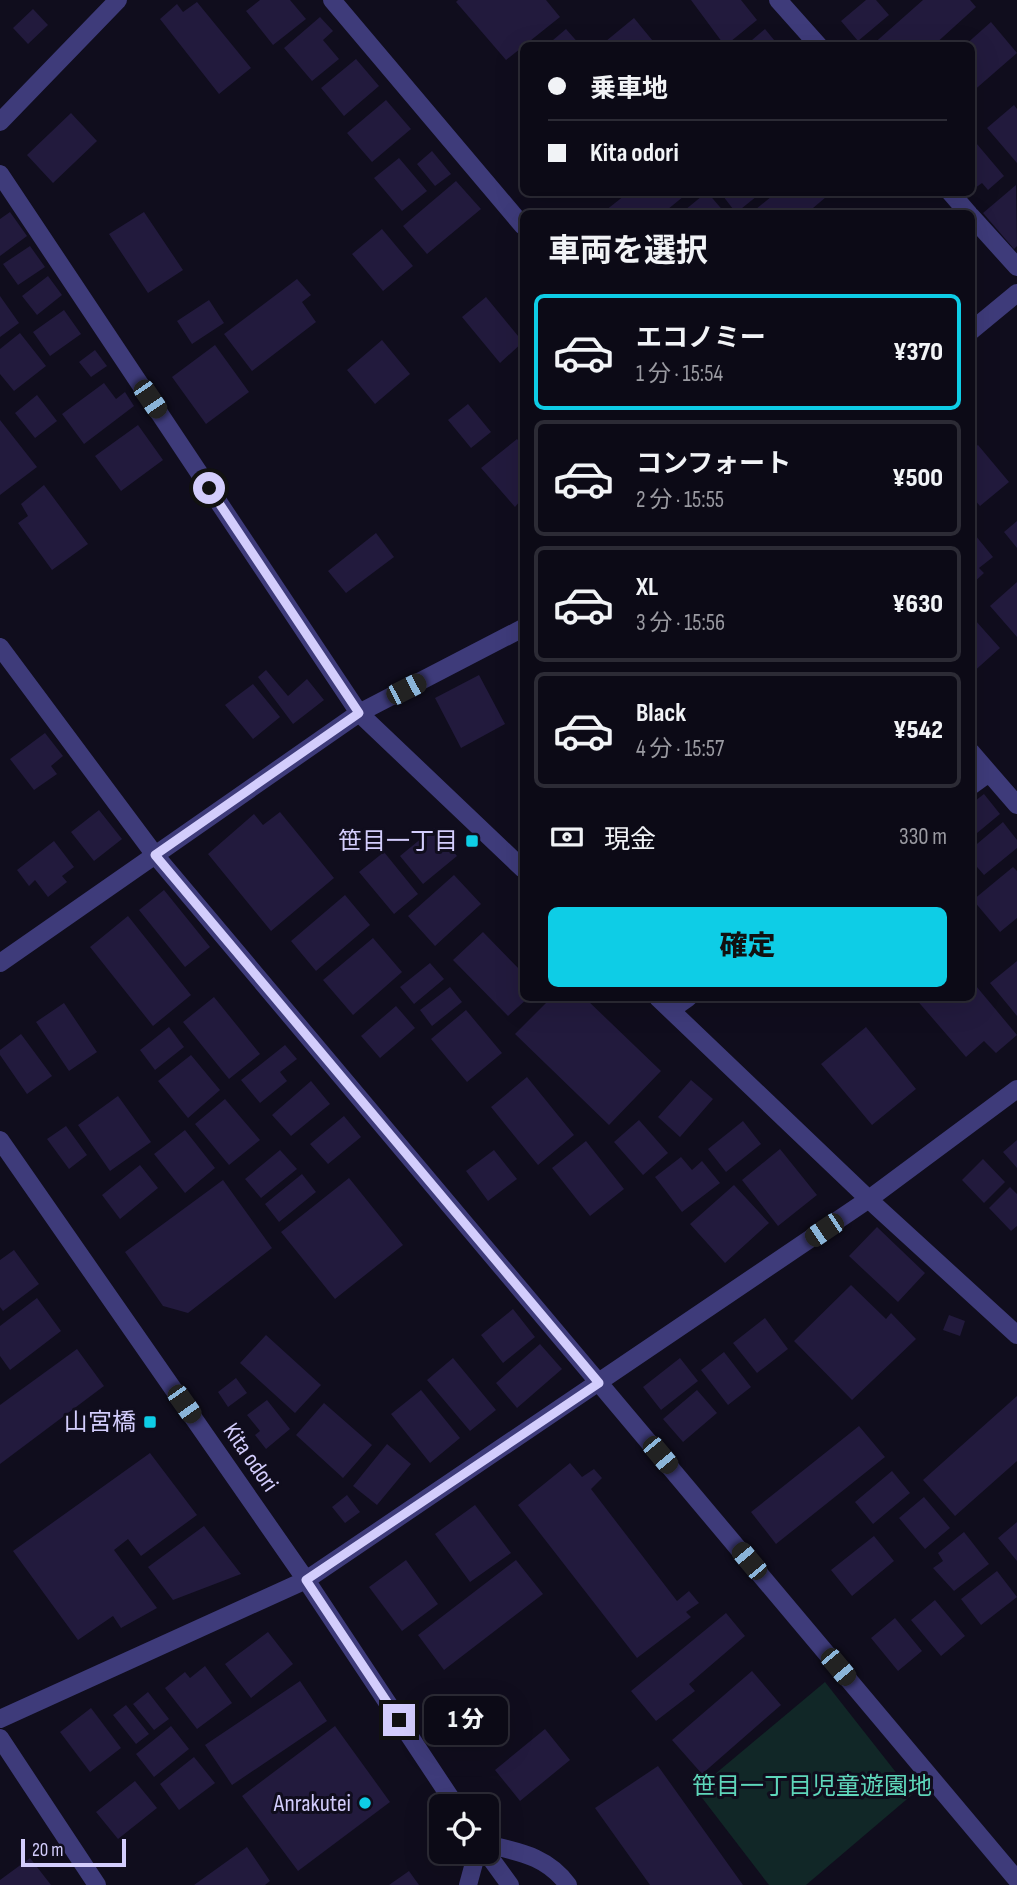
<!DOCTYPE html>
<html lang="ja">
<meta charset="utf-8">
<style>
:root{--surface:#0c0a16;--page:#1a1823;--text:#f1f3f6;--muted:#9a9aa1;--line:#2c2b35;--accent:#0ecde6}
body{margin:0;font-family:"Sofia Sans Condensed","Noto Sans JP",sans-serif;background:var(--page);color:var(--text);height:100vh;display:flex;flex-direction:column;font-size:26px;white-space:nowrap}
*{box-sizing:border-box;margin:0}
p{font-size:23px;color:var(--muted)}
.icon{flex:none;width:38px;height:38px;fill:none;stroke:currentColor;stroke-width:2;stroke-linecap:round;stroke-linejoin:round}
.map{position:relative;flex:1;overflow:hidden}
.sheet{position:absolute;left:520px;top:210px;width:455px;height:791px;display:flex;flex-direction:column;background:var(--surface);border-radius:10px;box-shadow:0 7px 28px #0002,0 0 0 2px var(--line)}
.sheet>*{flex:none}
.banner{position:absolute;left:520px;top:42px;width:455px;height:154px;border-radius:10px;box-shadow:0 7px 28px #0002,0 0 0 2px var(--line);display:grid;align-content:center;height:154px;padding:0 28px;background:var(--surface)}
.tools{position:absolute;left:429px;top:1794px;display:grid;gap:14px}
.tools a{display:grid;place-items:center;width:70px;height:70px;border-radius:10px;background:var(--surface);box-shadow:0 7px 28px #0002,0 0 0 2px var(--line);font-size:35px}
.scale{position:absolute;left:21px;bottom:18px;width:105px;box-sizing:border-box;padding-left:7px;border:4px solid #d3cdfc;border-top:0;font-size:19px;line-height:24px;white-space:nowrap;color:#d3cdfc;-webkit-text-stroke:5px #100d1d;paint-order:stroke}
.end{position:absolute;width:32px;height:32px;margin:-16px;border:9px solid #d3cdfc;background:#111;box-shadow:0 0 0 4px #111}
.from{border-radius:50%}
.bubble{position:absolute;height:49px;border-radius:10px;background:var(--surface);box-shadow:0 7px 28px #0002,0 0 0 2px var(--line);font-size:23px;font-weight:800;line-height:49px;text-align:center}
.car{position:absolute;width:21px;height:42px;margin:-21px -10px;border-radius:9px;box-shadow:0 0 5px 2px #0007;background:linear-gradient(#222 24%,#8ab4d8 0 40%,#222 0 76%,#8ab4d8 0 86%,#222 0)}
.banner b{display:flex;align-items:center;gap:24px;height:66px;font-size:26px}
.banner b+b{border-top:2px solid var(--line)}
.banner i{width:18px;height:18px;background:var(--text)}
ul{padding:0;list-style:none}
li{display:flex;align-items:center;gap:21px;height:116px;margin:0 14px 10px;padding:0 14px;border:4px solid var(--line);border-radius:10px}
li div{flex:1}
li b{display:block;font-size:26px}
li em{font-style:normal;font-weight:800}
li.active{border-color:var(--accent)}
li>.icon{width:63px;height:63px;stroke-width:1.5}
h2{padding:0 28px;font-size:32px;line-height:84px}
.pay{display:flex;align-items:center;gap:18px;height:77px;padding:0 28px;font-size:26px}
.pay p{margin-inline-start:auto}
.primary-button{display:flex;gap:14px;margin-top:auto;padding:14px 28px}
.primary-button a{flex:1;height:80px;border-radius:10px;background:var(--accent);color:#111;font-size:28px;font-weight:800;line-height:80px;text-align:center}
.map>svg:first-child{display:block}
</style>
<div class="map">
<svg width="1017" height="1885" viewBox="0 0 1017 1885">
<rect width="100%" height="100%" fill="#100d1d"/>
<path fill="#112727" d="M825,1682L913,1794L806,1885H769L696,1790Z"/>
<path fill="#221a3d" d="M260,0H290L306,19L273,45L246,11Z
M458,0H546L560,17L506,60L456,2Z
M691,0H741L757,20L725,46Z
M866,0H876L889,15L858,41L841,21Z
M923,0H970L976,7L933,46H871Z
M197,2L251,68L219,94L160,19L177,4L183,12Z
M33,9L48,25L28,44L13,28Z
M320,17L333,31L323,40L339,59L312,81L284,48Z
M634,18L657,46H600Z
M991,22L1017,53L971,93V46H964Z
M566,29L581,46H546Z
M765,29L779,46H745Z
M356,59L379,86L344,116L321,88Z
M386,100L411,129L372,162L347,133Z
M1014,105L1017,109V163L987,128Z
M71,113L97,141L53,183L27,155Z
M971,137L1004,176L988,190L982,183L971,191Z
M432,151L451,174L435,186L417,164Z
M399,158L427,191L402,211L374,178Z
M456,181L481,209L427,254L403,226Z
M1016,185L1017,246L1014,249L983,213Z
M629,192H689L662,214H601Z
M707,192L726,214H680Z
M720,192H762L736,213Z
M777,192H823L826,197L806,214H750Z
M10,212L27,236L0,256V219Z
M144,212L183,270L148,293L109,234Z
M382,229L413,266L383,291L352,254Z
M30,246L45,267L18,285L3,264Z
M48,276L62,295L37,315L22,296Z
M297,279L311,295L302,302L316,322L252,371L224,334Z
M0,296L19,323L0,337Z
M486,297L523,342L500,363L462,317Z
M209,300L224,323L192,344L177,321Z
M64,310L81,334L50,356L33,332Z
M20,333L46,366L14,391L0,374V349Z
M382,340L410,374L375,404L347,370Z
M215,345L249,392L206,424L172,377Z
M95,350L107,366L91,377L79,362Z
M104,383L116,399L125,392L134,406L84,444L62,414Z
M37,395L57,421L35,438L15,413Z
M468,404L491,432L471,448L448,420Z
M0,420L37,467L0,495Z
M138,425L163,460L121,491L95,456Z
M517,439L523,446V504L520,501L515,507L481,468Z
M978,445L1009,482L980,506L971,496V450Z
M44,485L88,544L52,570L18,523L28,516L21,504Z
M1017,521V548L1004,532Z
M971,530L993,557L979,568L984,573L971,585Z
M376,533L394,557L346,593L328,571Z
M1017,582V637L990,606Z
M975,620L1000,648L971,674V624Z
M266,670L288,696L307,679L324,700L293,724L258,677Z
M479,675L505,724L461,748L435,698Z
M253,684L280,717L253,739L225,705Z
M45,733L63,756L51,766L57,774L34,790L10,759Z
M984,794L1000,814L971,838V804Z
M99,810L122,839L94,861L71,832Z
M280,812L334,878L271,931L208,854L254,814L263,825Z
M1003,822L1017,840V848L984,875L971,860V849Z
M434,828L457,856L423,884L400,856Z
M54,841L74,867L62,876L67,882L48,897L35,880L29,886L17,870Z
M384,852L418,894L394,914L359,872Z
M1013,867L1017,871V918L1000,932L973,900Z
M454,875L481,904L435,946L408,916Z
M164,890L210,947L185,967L139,910Z
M345,895L370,925L316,971L291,941Z
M128,916L191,995L153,1026L90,947Z
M483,932L523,973V998H528L508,1016L453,960Z
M373,938L402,972L353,1015L323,980Z
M1017,961V1016L990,983Z
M430,963L444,979L414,1004L400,987Z
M971,980L1017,1035L996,1053L984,1041L966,1057L915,998H971Z
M450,987L462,1002L432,1026L420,1010Z
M214,997L260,1054L229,1079L183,1022Z
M551,998H585L661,1071L609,1125L515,1034Z
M64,1003L97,1052L69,1071L36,1022Z
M396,1006L415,1028L380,1058L361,1036Z
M466,1010L502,1053L467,1082L431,1039Z
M169,1027L184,1047L155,1070L140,1050Z
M866,1027L916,1089L872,1125L821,1064Z
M21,1034L52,1076L27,1094L0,1055V1050Z
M285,1045L297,1059L280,1072L287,1081L260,1103L241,1080Z
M191,1055L220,1090L188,1118L158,1081Z
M527,1077L574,1135L538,1165L491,1107Z
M691,1080L713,1099L680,1137L658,1117Z
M311,1081L330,1104L291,1136L272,1115Z
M118,1096L151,1142L110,1171L78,1125Z
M225,1099L260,1140L229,1165L195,1124Z
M344,1116L361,1137L328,1164L310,1144Z
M639,1120L668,1153L643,1175L614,1142Z
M743,1121L761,1144L726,1172L708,1149Z
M66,1126L87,1155L69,1169L47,1139Z
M185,1130L215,1168L185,1193L154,1154Z
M1017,1140V1168L1003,1152Z
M586,1141L624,1189L590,1216L552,1168Z
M780,1149L817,1195L778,1226L742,1180Z
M280,1150L297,1169L261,1198L245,1179Z
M494,1150L517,1179L488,1201L466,1171Z
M681,1157L692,1170L702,1161L720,1183L682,1212L655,1177Z
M983,1159L1005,1182L984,1203L962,1180Z
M140,1165L158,1188L120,1219L102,1195Z
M302,1174L316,1192L279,1222L265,1204Z
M349,1178L403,1245L335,1299L281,1232Z
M223,1180L272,1248L188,1313L163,1306L125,1252Z
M734,1185L769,1223L725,1263L690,1224Z
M1010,1187L1017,1194V1226L1011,1231L989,1208Z
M877,1227L925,1273L898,1302L849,1256Z
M14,1250L39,1284L3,1311L0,1307V1260Z
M851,1285L886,1319L891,1313L916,1339L852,1400L794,1341Z
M37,1298L61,1331L10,1370L0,1356V1326Z
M513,1309L535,1337L503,1363L481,1335Z
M949,1315L965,1321L960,1336L943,1330Z
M765,1318L788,1349L757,1373L733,1343Z
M266,1335L321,1385L295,1413L240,1363Z
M540,1344L562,1369L517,1408L496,1383Z
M77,1349L104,1386L0,1464V1405Z
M724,1352L751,1387L728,1405L701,1370Z
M453,1358L496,1410L470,1431L427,1380Z
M680,1358L698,1381L661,1410L643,1387Z
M236,1378L247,1393L228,1407L218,1392Z
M421,1390L460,1438L430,1463L391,1414Z
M697,1390L717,1413L683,1442L663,1419Z
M1017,1396V1461L955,1516L923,1480Z
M267,1400L290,1429L266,1449L255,1435L260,1431L247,1415Z
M324,1403L372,1445L343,1478L296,1435Z
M859,1426L885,1457L776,1544L751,1512Z
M387,1444L411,1464L377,1505L353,1486Z
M150,1453L197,1515L141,1556L128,1539L114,1550L157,1608L121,1628L113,1616L78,1640L13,1551Z
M570,1463L582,1477L594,1469L602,1478L591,1489L677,1601L689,1591L699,1603L686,1612L691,1617L637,1658L518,1505Z
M892,1471L910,1493L873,1524L855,1502Z
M347,1495L360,1512L345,1523L332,1507Z
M924,1497L950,1528L925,1549L899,1518Z
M475,1505L511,1553L470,1582L435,1534Z
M1017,1522V1561L998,1538Z
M204,1526L241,1574L173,1600L148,1567Z
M964,1532L989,1564L954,1591L933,1568L943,1561L938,1553Z
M874,1536L894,1561L852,1596L831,1570Z
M406,1560L438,1604L402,1631L369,1587Z
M516,1560L543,1594L444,1670L418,1635Z
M997,1571L1017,1597L981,1625L961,1599Z
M935,1600L965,1636L941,1656L911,1620Z
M726,1613L745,1636L689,1684L695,1691L656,1721L631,1691Z
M895,1618L922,1651L898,1671L871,1638Z
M268,1632L293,1664L251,1698L225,1664Z
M205,1666L232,1703L197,1729L165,1688L185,1672L190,1678Z
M752,1671L781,1705L702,1774L672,1740Z
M300,1681L327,1721L232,1785L205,1745Z
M148,1692L169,1719L154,1730L133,1704Z
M126,1705L149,1734L136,1744L113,1715Z
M91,1708L121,1748L90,1772L60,1732Z
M171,1726L189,1749L154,1777L136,1754Z
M335,1726L390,1802L298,1871L242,1796Z
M545,1729L570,1760L520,1801L495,1770Z
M194,1757L215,1783L179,1810L160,1784Z
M658,1766L743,1885H650L595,1808Z
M135,1781L157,1808L118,1839L96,1812Z
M247,1847L270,1881L265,1885H194Z
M30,1858L51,1885H0V1880Z
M409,1871L419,1885H389Z"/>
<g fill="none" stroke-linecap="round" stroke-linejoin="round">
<path stroke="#3e3b7a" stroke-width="18" d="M332,0L523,226
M778,0L819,46
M0,122L118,0
M0,174L359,713L523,869
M950,192L969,214
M971,216L1017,267
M971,331L1017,293
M0,647L155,855L1017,1880
M971,752L1017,805
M971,786L989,773
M0,963L359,713L523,628
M658,998L877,1207L1017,1335
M671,1010L688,998
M0,1140L306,1580L456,1806
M0,1719L306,1580L869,1199L1017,1089
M0,1738L97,1885
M486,1844C519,1852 547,1856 568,1885
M486,1852L510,1885
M468,1885L477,1852"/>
</g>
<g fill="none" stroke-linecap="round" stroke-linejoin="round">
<path stroke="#d3cdfc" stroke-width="9" d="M209,488L359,713L155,855L599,1383L306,1580L399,1720"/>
</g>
<g fill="#0ecde6" stroke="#100d1d" stroke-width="2.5">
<rect x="465" y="834" width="14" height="14" rx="3.5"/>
<rect x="143" y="1415" width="14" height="14" rx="3.5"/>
<circle cx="365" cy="1803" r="7"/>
</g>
<g text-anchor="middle" stroke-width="6" stroke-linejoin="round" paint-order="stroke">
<g font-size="24" fill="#d3cdfc" stroke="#100d1d" text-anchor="end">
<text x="458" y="849">笹目一丁目</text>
<text x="136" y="1430">山宮橋</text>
<text x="351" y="1811">Anrakutei</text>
</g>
<g font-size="24" fill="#d3cdfc" stroke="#100d1d">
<text transform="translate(251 1457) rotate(55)" y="8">Kita odori</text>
</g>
<g font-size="24" fill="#5ed6ba" stroke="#100d1d">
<text x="812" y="1794">笹目一丁目児童遊園地</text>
</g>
</g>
</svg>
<div class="tools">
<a><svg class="icon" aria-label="locate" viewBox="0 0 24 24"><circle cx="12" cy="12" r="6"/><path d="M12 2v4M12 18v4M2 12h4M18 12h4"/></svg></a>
</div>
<div class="scale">20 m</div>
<i class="end from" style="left:209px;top:488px"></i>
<i class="end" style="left:399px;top:1720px"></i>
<div class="bubble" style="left:424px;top:1696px;width:84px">1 分</div>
<i class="car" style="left:150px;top:399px;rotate:146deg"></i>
<i class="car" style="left:406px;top:689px;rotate:63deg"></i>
<i class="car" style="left:824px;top:1230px;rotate:236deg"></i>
<i class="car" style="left:184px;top:1404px;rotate:145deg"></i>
<i class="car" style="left:660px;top:1455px;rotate:140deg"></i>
<i class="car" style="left:749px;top:1561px;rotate:320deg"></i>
<i class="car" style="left:838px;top:1667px;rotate:140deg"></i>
<div class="banner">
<b><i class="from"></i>乗車地</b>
<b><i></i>Kita odori</b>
</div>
<section class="sheet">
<h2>車両を選択</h2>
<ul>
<li class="active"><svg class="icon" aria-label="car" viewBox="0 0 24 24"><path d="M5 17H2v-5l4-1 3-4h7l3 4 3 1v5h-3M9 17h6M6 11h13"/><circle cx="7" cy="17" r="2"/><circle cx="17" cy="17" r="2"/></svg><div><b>エコノミー</b><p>1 分 · 15:54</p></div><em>¥370</em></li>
<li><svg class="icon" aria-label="car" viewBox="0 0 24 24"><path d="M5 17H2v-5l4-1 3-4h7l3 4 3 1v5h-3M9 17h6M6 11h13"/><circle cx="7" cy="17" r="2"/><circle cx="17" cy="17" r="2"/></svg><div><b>コンフォート</b><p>2 分 · 15:55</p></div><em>¥500</em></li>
<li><svg class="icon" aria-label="car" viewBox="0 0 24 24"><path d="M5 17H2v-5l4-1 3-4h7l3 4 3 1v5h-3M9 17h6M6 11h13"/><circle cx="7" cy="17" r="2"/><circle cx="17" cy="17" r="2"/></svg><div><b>XL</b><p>3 分 · 15:56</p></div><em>¥630</em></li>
<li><svg class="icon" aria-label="car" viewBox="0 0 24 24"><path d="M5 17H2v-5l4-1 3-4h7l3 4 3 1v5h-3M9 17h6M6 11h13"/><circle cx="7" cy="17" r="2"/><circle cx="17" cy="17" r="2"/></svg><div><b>Black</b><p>4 分 · 15:57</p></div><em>¥542</em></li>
</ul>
<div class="pay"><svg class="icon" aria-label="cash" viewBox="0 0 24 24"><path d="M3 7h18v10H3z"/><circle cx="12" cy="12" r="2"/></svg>現金<p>330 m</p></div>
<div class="primary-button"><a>確定</a></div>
</section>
</div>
